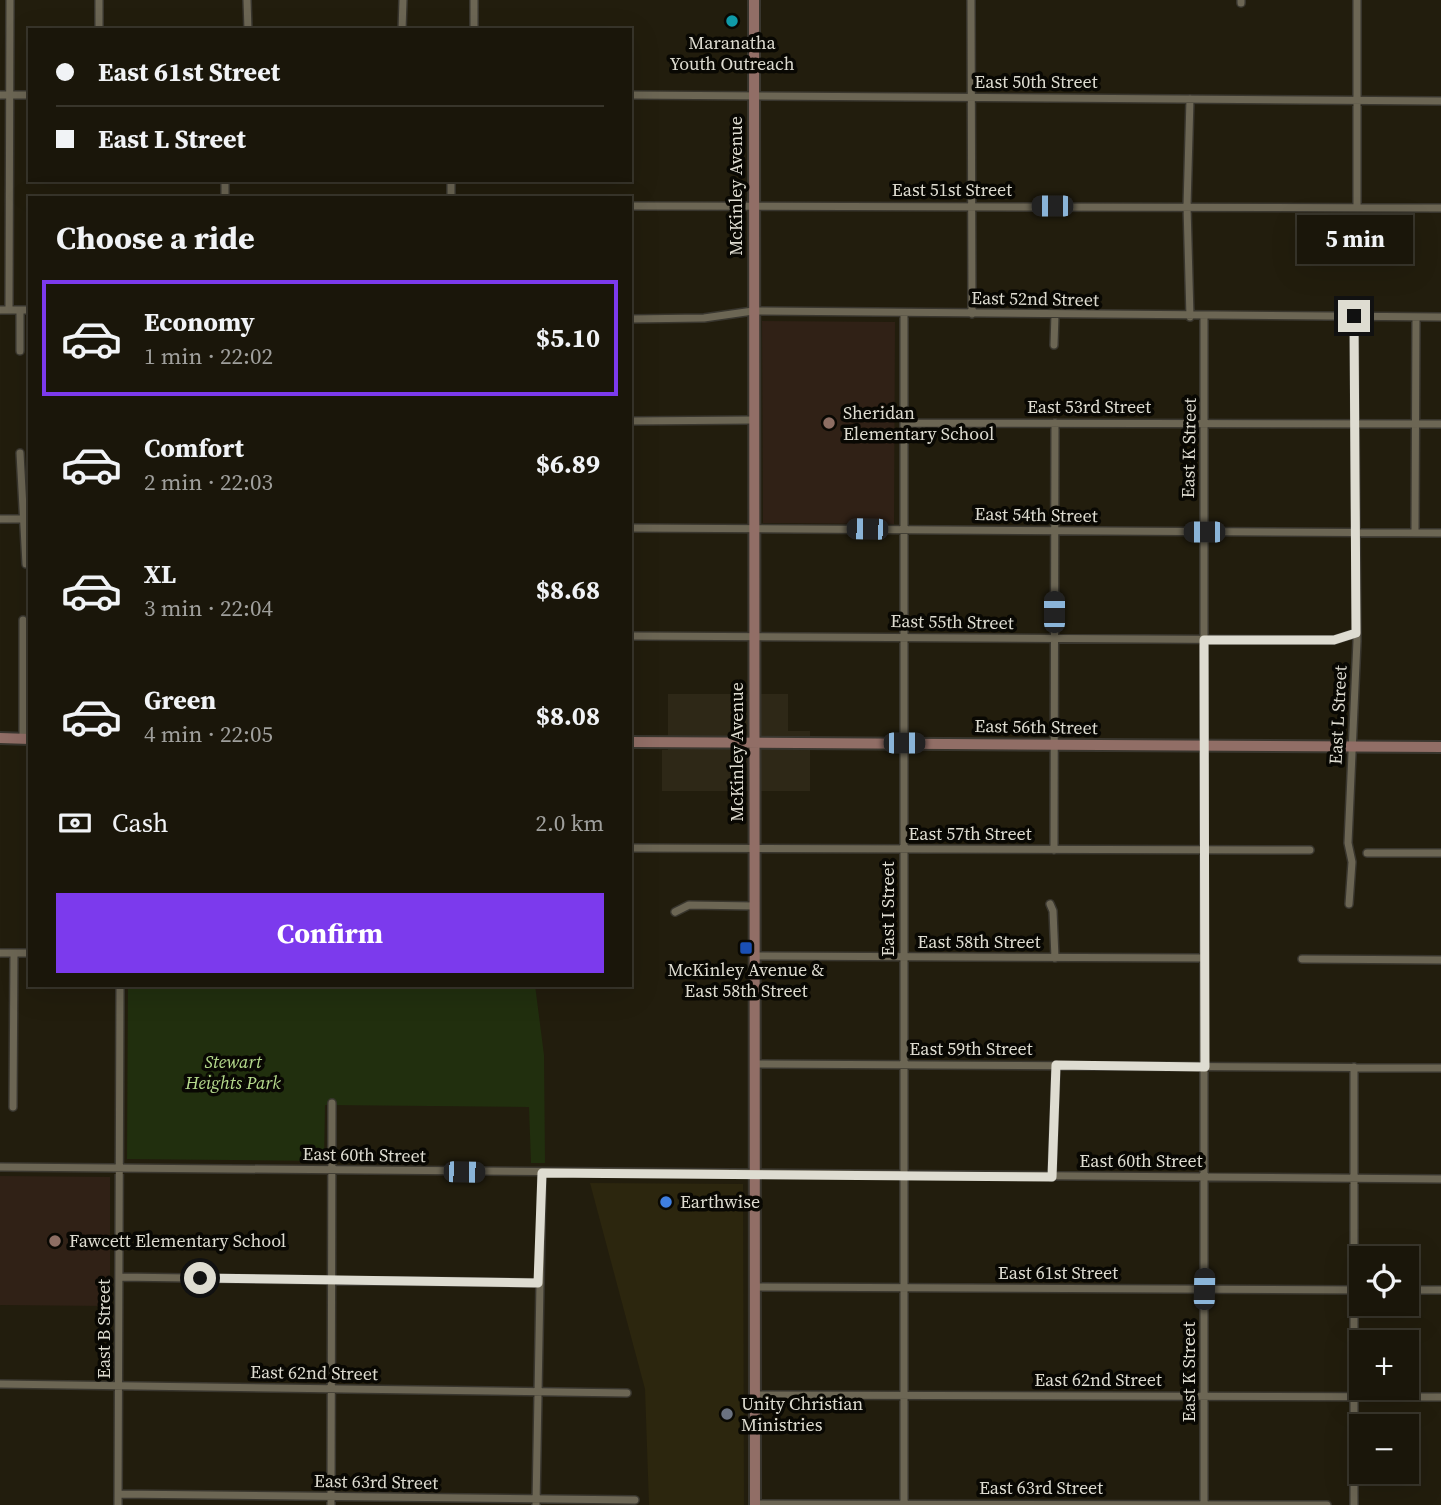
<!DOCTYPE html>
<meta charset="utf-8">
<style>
:root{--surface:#1a160a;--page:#231f13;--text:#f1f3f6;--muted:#9f9f9c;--line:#38352b;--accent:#7c3aed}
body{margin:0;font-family:"Source Serif 4",serif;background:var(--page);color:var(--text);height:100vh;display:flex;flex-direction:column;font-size:26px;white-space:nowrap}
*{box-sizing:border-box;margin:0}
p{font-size:23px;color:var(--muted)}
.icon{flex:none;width:38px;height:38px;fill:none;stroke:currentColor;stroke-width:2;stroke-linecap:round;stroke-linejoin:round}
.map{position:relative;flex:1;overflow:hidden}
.panel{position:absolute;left:28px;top:196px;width:604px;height:791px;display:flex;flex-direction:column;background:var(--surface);border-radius:0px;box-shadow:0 7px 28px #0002,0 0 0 2px var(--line)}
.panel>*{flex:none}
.hud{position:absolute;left:28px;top:28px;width:604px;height:154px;border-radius:0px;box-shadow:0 7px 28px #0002,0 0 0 2px var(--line);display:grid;align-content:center;height:154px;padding:0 28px;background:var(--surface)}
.tools{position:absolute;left:1349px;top:1246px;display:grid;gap:14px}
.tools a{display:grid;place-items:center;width:70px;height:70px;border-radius:0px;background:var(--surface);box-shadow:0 7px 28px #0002,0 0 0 2px var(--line);font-size:35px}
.end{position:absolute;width:32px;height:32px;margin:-16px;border:9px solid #dedcd1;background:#111;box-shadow:0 0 0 4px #111}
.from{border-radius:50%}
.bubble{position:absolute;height:49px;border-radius:0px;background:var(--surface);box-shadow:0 7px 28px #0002,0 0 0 2px var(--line);font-size:23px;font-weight:700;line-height:49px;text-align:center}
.car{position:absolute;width:21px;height:42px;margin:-21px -10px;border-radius:9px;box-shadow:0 0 5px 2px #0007;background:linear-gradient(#222 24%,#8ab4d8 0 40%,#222 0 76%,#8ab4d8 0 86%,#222 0)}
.hud b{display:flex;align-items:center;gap:24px;height:66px;font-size:26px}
.hud b+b{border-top:2px solid var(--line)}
.hud i{width:18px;height:18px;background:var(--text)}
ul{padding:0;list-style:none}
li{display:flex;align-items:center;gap:21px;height:116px;margin:0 14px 10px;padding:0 14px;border:4px solid transparent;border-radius:0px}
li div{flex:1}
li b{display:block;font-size:26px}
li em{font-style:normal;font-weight:700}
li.active{border-color:var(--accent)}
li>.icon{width:63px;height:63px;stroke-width:1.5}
h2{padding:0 28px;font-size:32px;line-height:84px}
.pay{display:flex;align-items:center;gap:18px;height:77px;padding:0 28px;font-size:26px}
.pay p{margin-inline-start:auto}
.action{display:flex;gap:14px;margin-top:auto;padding:14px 28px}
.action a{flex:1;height:80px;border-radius:0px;background:var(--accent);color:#fff;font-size:28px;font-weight:700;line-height:80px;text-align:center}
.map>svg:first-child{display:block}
</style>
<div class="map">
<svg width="1441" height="1505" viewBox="0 0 1441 1505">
<rect width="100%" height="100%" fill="#221d0d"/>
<path fill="#2e2817" d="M668,694H788V731H810V791H662V750H668Z"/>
<path fill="#2c260e" d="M590,1183L743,1184L744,1505H649L645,1389Z"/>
<path fill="#302116" d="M762,321L895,322L894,524L763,523Z
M0,1176L110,1177V1306L0,1305Z"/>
<path fill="#212f0e" d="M128,985H535L544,1055L545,1163H531L529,1107L325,1105L324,1161L127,1159Z"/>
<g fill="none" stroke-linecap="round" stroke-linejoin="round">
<defs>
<path id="street" d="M247,0L248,30
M474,0V30
M971,0L972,314
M1241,0V3
M99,30V0
M402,30L403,0
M0,95H30
M630,95L1441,101
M1190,99L1187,206L1190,317
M225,180V196
M451,180V198
M630,206L1441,208
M1357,207V0
M0,310H30
M9,310L10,0
M20,310V351
M1204,315V1505
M630,319L704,318L753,311L1441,317
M1054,345L1055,314
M630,421L753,420
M904,423L1441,424
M20,453L26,564
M0,519H29
M630,528L1441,533
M1415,533L1416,317
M23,620V739
M630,636L1334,640L1356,633
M630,848L1310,850
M1054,850L1055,423
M1367,853H1441
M1050,904L1053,911L1055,958
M1349,904L1352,862L1348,843L1357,641L1354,316
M675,912L689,905L754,906
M0,953H30
M755,956L1204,958
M1302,959L1441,960
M754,1064L1441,1068
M1354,1067V1505
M13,1107L14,953
M0,1167L1441,1179
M1052,1177L1056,1065
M120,1277L538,1283
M755,1287L1362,1290
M1407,1290H1441
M0,1384L627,1393
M754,1395L1441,1397
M118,1494L635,1500
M755,1504L1327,1505
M118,1505L120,985
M331,1505L332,1103
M536,1505L542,1173
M904,1505V314"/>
<path id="secondary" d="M754,0L755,1505
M0,738L30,739
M630,742L1441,747"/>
</defs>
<use href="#street" stroke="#39362e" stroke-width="10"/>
<use href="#secondary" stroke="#39362e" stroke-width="14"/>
<use href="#street" stroke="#6c6654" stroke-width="7"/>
<use href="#secondary" stroke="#916e66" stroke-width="10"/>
</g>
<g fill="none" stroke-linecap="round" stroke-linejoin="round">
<path stroke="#dedcd1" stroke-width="9" d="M200,1278L538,1283L542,1173L1052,1177L1056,1065L1205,1067L1204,640H1334L1356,633L1354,316"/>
</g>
<circle fill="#0f9aa8" stroke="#090803" stroke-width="2.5" cx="732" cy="21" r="7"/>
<g fill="#8d6e63" stroke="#090803" stroke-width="2.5">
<circle cx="829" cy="423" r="7"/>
<circle cx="55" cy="1241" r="7"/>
</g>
<rect fill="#1a4fb4" stroke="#090803" stroke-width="2.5" x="739" y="941" width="14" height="14" rx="3.5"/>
<circle fill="#3f7fe0" stroke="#090803" stroke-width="2.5" cx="666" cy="1202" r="7"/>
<circle fill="#6b7280" stroke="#090803" stroke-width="2.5" cx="727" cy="1414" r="7"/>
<g text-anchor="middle" stroke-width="7" stroke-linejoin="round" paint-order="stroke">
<g font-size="18" fill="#dedcd1" stroke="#090803" text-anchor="start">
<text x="732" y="49" text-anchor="middle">Maranatha<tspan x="732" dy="21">Youth Outreach</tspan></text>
<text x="843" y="419">Sheridan<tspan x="843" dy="21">Elementary School</tspan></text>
<text x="746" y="976" text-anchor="middle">McKinley Avenue &amp;<tspan x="746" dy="21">East 58th Street</tspan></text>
<text x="680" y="1208">Earthwise</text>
<text x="69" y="1247">Fawcett Elementary School</text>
<text x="741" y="1410">Unity Christian<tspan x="741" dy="21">Ministries</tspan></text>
</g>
<g font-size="18" fill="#dedcd1" stroke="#090803">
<text x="1036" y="88">East 50th Street</text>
<text transform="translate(736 186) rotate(-90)" y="6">McKinley Avenue</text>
<text x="952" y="196">East 51st Street</text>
<text transform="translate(1035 299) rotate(1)" y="6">East 52nd Street</text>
<text x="1089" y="413">East 53rd Street</text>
<text transform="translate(1189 448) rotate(-89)" y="6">East K Street</text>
<text transform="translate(1036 515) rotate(1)" y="6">East 54th Street</text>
<text transform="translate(952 622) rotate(1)" y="6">East 55th Street</text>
<text transform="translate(1338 715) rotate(-87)" y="6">East L Street</text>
<text transform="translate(1036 727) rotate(1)" y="6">East 56th Street</text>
<text transform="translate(737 752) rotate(-90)" y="6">McKinley Avenue</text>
<text x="970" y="840">East 57th Street</text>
<text transform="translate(888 909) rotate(-90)" y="6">East I Street</text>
<text x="979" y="948">East 58th Street</text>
<text x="971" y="1055">East 59th Street</text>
<text transform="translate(364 1155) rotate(1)" y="6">East 60th Street</text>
<text x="1141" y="1167">East 60th Street</text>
<text x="1058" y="1279">East 61st Street</text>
<text transform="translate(104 1329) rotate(-90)" y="6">East B Street</text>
<text transform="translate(1189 1372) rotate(-90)" y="6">East K Street</text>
<text transform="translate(314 1373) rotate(1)" y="6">East 62nd Street</text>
<text x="1098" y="1386">East 62nd Street</text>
<text transform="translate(376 1482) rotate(1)" y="6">East 63rd Street</text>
<text x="1041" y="1494">East 63rd Street</text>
</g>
<g font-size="18" font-style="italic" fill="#b7dc8e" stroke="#090803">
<text x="233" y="1068">Stewart<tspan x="233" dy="21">Heights Park</tspan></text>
</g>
</g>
</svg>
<div class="tools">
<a><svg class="icon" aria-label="locate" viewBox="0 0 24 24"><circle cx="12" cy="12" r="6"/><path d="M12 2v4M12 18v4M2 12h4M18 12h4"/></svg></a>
<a>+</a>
<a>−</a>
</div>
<i class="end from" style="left:200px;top:1278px"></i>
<i class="end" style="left:1354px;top:316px"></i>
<div class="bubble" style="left:1297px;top:215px;width:116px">5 min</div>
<i class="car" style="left:1052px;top:206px;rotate:270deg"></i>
<i class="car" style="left:867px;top:529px;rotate:271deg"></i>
<i class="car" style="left:1204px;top:532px;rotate:270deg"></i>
<i class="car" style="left:1054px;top:612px;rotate:0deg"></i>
<i class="car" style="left:904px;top:743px;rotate:90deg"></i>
<i class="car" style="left:464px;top:1172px;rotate:91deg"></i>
<i class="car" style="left:1204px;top:1289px;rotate:1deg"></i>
<div class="hud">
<b><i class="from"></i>East 61st Street</b>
<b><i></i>East L Street</b>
</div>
<section class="panel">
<h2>Choose a ride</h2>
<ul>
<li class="active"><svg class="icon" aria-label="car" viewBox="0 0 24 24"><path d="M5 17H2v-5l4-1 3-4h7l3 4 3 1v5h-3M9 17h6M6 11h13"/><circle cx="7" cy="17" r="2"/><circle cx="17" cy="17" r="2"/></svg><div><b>Economy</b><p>1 min · 22:02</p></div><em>$5.10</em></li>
<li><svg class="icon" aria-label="car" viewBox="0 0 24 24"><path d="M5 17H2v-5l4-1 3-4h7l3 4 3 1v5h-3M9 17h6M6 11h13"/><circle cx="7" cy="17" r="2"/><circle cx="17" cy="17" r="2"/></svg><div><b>Comfort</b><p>2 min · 22:03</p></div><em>$6.89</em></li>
<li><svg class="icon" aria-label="car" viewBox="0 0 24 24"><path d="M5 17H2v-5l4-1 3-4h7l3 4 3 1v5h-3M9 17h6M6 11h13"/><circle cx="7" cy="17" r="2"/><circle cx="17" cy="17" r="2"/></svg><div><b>XL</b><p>3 min · 22:04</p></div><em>$8.68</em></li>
<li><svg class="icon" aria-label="car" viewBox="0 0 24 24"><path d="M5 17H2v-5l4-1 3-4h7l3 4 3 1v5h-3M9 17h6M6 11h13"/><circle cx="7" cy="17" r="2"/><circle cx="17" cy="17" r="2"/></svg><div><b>Green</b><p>4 min · 22:05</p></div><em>$8.08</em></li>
</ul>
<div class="pay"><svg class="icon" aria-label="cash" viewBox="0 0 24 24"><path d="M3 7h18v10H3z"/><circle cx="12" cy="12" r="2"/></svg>Cash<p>2.0 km</p></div>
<div class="action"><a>Confirm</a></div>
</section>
</div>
